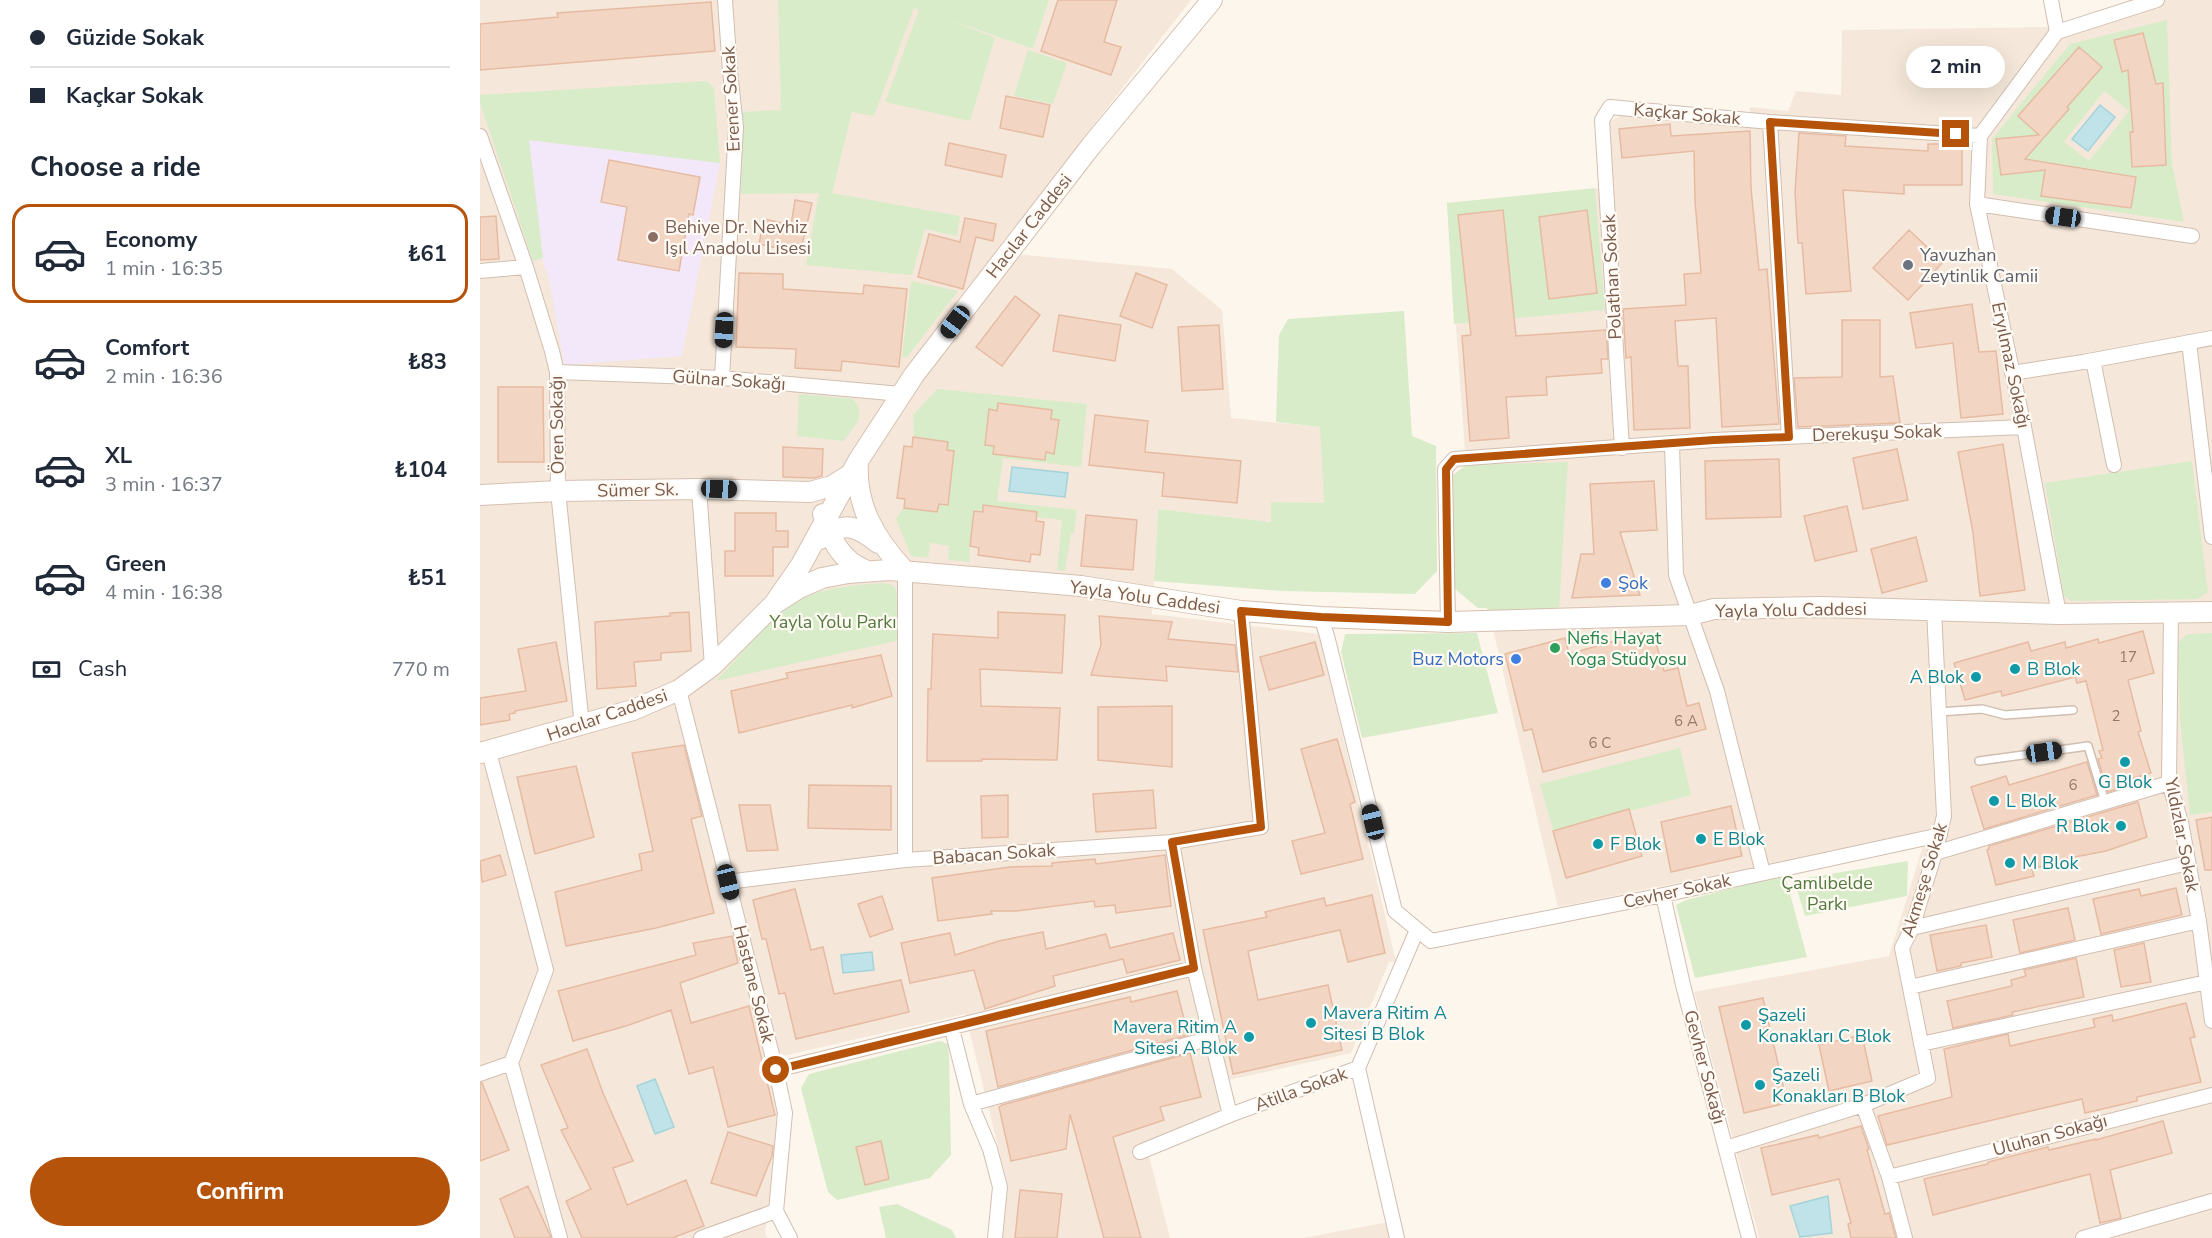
<!DOCTYPE html>
<meta charset="utf-8">
<style>
:root{--surface:#fff;--page:#f2f2f3;--text:#1f2937;--muted:#747a83;--line:#e0e1e3;--accent:#b45309}
body{margin:0;font-family:"Nunito Sans",sans-serif;background:var(--page);color:var(--text);height:100vh;display:flex;flex-direction:column;font-size:22px;white-space:nowrap}
*{box-sizing:border-box;margin:0}
p{font-size:20px;color:var(--muted)}
.icon{flex:none;width:33px;height:33px;fill:none;stroke:currentColor;stroke-width:2;stroke-linecap:round;stroke-linejoin:round}
.map{position:relative;flex:1;overflow:hidden}
.drawer{display:flex;flex-direction:column;background:var(--surface);width:480px}
.drawer>*{flex:none}
.guide{display:grid;align-content:center;height:132px;padding:0 30px;background:var(--surface)}
.end{position:absolute;width:27px;height:27px;margin:-14px;border:8px solid #b45309;background:#fff;box-shadow:0 0 0 3px #fff}
.from{border-radius:50%}
.bubble{position:absolute;height:42px;border-radius:21px;background:var(--surface);box-shadow:0 6px 24px #0002;font-size:20px;font-weight:700;line-height:42px;text-align:center}
.car{position:absolute;width:18px;height:36px;margin:-18px -9px;border-radius:8px;box-shadow:0 0 4px 2px #0007;background:linear-gradient(#222 24%,#8ab4d8 0 40%,#222 0 76%,#8ab4d8 0 86%,#222 0)}
.guide b{display:flex;align-items:center;gap:21px;height:57px;font-size:22px}
.guide b+b{border-top:2px solid var(--line)}
.guide i{width:15px;height:15px;background:var(--text)}
ul{padding:0;list-style:none}
li{display:flex;align-items:center;gap:18px;height:99px;margin:0 12px 9px;padding:0 18px;border:3px solid transparent;border-radius:18px}
li div{flex:1}
li b{display:block;font-size:22px}
li em{font-style:normal;font-weight:700}
li.on{border-color:var(--accent)}
li>.icon{width:54px;height:54px;stroke-width:1.5}
h2{padding:0 30px;font-size:27px;line-height:72px}
.pay{display:flex;align-items:center;gap:15px;height:66px;padding:0 30px;font-size:22px}
.pay p{margin-inline-start:auto}
.cta{display:flex;gap:12px;margin-top:auto;padding:12px 30px}
.cta a{flex:1;height:69px;border-radius:36px;background:var(--accent);color:#fff;font-size:24px;font-weight:700;line-height:69px;text-align:center}
main{display:flex;flex:1;min-height:0}
.map>svg:first-child{display:block}
</style>
<main>
<section class="drawer">
<div class="guide">
<b><i class="from"></i>Güzide Sokak</b>
<b><i></i>Kaçkar Sokak</b>
</div>
<h2>Choose a ride</h2>
<ul>
<li class="on"><svg class="icon" aria-label="car" viewBox="0 0 24 24"><path d="M5 17H2v-5l4-1 3-4h7l3 4 3 1v5h-3M9 17h6M6 11h13"/><circle cx="7" cy="17" r="2"/><circle cx="17" cy="17" r="2"/></svg><div><b>Economy</b><p>1 min · 16:35</p></div><em>₺61</em></li>
<li><svg class="icon" aria-label="car" viewBox="0 0 24 24"><path d="M5 17H2v-5l4-1 3-4h7l3 4 3 1v5h-3M9 17h6M6 11h13"/><circle cx="7" cy="17" r="2"/><circle cx="17" cy="17" r="2"/></svg><div><b>Comfort</b><p>2 min · 16:36</p></div><em>₺83</em></li>
<li><svg class="icon" aria-label="car" viewBox="0 0 24 24"><path d="M5 17H2v-5l4-1 3-4h7l3 4 3 1v5h-3M9 17h6M6 11h13"/><circle cx="7" cy="17" r="2"/><circle cx="17" cy="17" r="2"/></svg><div><b>XL</b><p>3 min · 16:37</p></div><em>₺104</em></li>
<li><svg class="icon" aria-label="car" viewBox="0 0 24 24"><path d="M5 17H2v-5l4-1 3-4h7l3 4 3 1v5h-3M9 17h6M6 11h13"/><circle cx="7" cy="17" r="2"/><circle cx="17" cy="17" r="2"/></svg><div><b>Green</b><p>4 min · 16:38</p></div><em>₺51</em></li>
</ul>
<div class="pay"><svg class="icon" aria-label="cash" viewBox="0 0 24 24"><path d="M3 7h18v10H3z"/><circle cx="12" cy="12" r="2"/></svg>Cash<p>770 m</p></div>
<div class="cta"><a>Confirm</a></div>
</section>
<div class="map">
<svg width="1732" height="1238" viewBox="0 0 1732 1238">
<rect width="100%" height="100%" fill="#fdf6ec"/>
<path fill="#f5e8da" d="M0,0H435L434,8L553,49L569,0H711L515,252L692,269L742,310L751,418L841,427L844,503L791,502V522L678,509L672,614L839,634L916,962H909L871,1053L749,1080L757,1119L668,1152L690,1238H523L528,1186L485,1014L286,1060L299,1113L285,1234L288,1238H0Z
M1665,0H1732V1238H1279L1214,992L1409,956L1447,833L1078,907L1008,608H998L974,588L973,475L986,465L967,203L1134,187L1129,122L1144,114L1268,125L1270,107L1308,111L1316,91L1361,95L1362,30L1574,27Z
M919,1220L923,1238H823Z"/>
<path fill="#f3e8fa" d="M49,140L240,163L202,356L84,365L69,278L63,263Z"/>
<path fill="#d8ecc9" fill-rule="evenodd" d="M298,0H569L553,49L472,21L515,38L490,121L405,102L439,10L434,8L394,116L372,112L352,193L480,216L477,236L445,229L432,275L326,265L339,193L261,194L262,112L301,110Z
M1687,20L1692,164L1704,222L1513,194L1512,139L1590,44ZM1624,91L1649,111L1609,161L1584,142Z
M548,50L587,63L573,104L534,96Z
M227,81L234,88L240,163L49,140L63,258L53,261L0,103V95Z
M1115,188L1125,310L974,324L967,203Z
M431,281L478,291L427,357H422Z
M924,311L932,436L956,446L957,571L935,594L803,591L674,581L678,509L791,522V502L844,503L840,427L796,422L799,335L808,319Z
M457,389L607,404L601,467L523,458L517,501L597,510L594,533L591,534L585,571L577,570L582,520L494,510L489,562L468,560L469,546L450,543L448,558L431,556L416,519L425,505L434,436L433,415Z
M319,394L373,399C388,416 374,425 364,441L317,436Z
M1712,461L1728,592L1717,599L1591,601L1584,596L1565,483Z
M1088,462L1079,609L1008,613L1007,608H998L974,588L973,475L986,465Z
M403,583L413,585L416,590L420,640L236,681C255,661 298,608 322,598C348,587 375,585 403,583Z
M997,633L1018,713L882,738L861,652L865,634Z
M1732,633V812L1710,815L1700,720L1698,643L1707,634Z
M1200,748L1211,795L1073,831L1060,784Z
M1428,861L1427,896L1325,916L1314,880Z
M1305,875L1327,957L1215,978L1196,905L1206,900Z
M460,1041L468,1044L469,1057L471,1155L450,1178L357,1200L348,1192L321,1088L329,1074Z
M417,1204L472,1230L476,1238H406L399,1207Z"/>
<path fill="#bfe3e8" stroke="#a5d3da" stroke-width="1.5" d="M1620,105L1635,117L1608,151L1592,139Z
M532,467L588,473L585,497L529,491Z
M392,952L394,970L363,973L361,955Z
M175,1079L194,1127L175,1134L157,1086Z
M1348,1196L1352,1233L1320,1237L1310,1206Z"/>
<path fill="#f3d5c3" stroke="#e6bba3" stroke-width="1.5" d="M578,0H637L624,42L641,47L631,75L561,51Z
M231,2L235,51L0,70V24L78,17L77,13Z
M1663,33L1676,84L1683,83L1686,165L1652,167L1650,132H1653L1648,70L1642,72L1634,40Z
M1599,47L1622,67L1587,107L1589,109L1545,159L1656,177L1651,208L1561,196L1565,170L1521,175L1516,139L1559,135L1538,116Z
M526,96L570,105L563,137L520,128Z
M1190,124L1191,136L1270,131L1271,188L1279,270L1287,269L1299,424L1242,427L1236,318L1195,321L1198,366H1208L1210,428L1154,430L1151,357L1146,358L1143,309L1206,305L1204,274L1221,273L1215,201L1214,151L1142,158L1139,129Z
M1319,133L1366,136L1365,146L1448,151V144H1482V185H1424V194L1363,190L1371,291L1326,294L1322,243H1318L1315,192Z
M469,143L526,155L522,177L465,165Z
M129,160L220,177L213,215L209,214L199,271L138,260L147,207L121,202Z
M315,200L332,203L320,253L279,244L284,219L311,225Z
M1023,210L1036,336L1126,330L1128,359H1121L1122,373L1066,377L1067,395L1026,397L1029,438L990,441L982,336L991,335L978,215Z
M1107,210L1117,293L1069,299L1059,217Z
M16,216L19,259L0,260V217Z
M485,218L516,224L513,241L496,237L483,289L438,277L449,234L480,242Z
M1429,230L1463,262L1428,300L1393,268Z
M259,273L303,274V289L383,294L384,285L427,289L419,367L362,361L361,371L315,368L316,349L256,347Z
M656,273L687,285L672,328L640,316Z
M535,296L560,315L522,366L496,347Z
M1492,304L1499,352L1516,351L1523,414L1481,418L1473,343L1436,348L1430,313Z
M579,315L641,325L635,361L573,351Z
M1362,320H1400V377L1413,376L1420,423L1318,427L1314,378L1362,377Z
M739,325L743,389L702,391L698,327Z
M18,387H63L64,462H18Z
M518,403L572,410L571,419L579,420L574,454L566,452L565,460L513,454L514,446L505,445L509,409L517,411Z
M615,415L668,421L665,452L761,461L757,503L682,496L684,473L609,465Z
M433,437L468,442L467,450L474,451L468,505L459,504L457,512L424,508L425,499L417,498L424,446L432,447Z
M1523,444L1545,590L1500,596L1493,533L1478,452Z
M303,447L343,449L342,476L334,478L303,477Z
M1417,449L1428,500L1383,509L1373,458Z
M1299,459L1301,517L1226,519L1225,461Z
M1174,481L1177,530L1140,532L1160,595L1092,598L1101,554H1114L1110,484Z
M503,505L557,512L556,521L564,522L560,555L551,554L550,562L498,555L499,548L490,546L494,511L503,512Z
M1367,506L1377,551L1335,561L1324,516Z
M255,513H296V531H308V547H293V576H245V551H255Z
M606,515L657,520L653,570L601,566Z
M1436,537L1447,581L1402,593L1391,549Z
M209,612L211,651L181,653V660L154,662L156,686L117,689L115,622L190,616V613Z
M518,612L585,615L582,673L500,669L501,706L580,708L577,760L502,759V761H447L448,689H451L453,634L518,638Z
M619,616L692,622L688,639L755,645L758,672L686,666L687,681L611,675L621,645Z
M1663,631L1674,673L1648,680L1661,731L1658,732L1671,773L1653,778L1654,784L1628,792L1618,759L1622,758L1619,751L1623,750L1606,681L1597,683L1595,677L1522,696L1521,691L1485,700L1474,663L1548,642L1551,651L1585,642L1586,648L1618,639L1619,643Z
M1162,633L1163,639L1174,636L1184,671L1198,668L1207,706L1219,703L1226,729L1063,772L1052,729L1044,731L1025,654L1085,638L1089,654Z
M76,642L87,701L35,711V713L29,714L30,720L0,725V698L46,691L38,649Z
M835,642L844,675L789,690L780,657Z
M401,655L412,696L372,708V705L259,733L251,691L308,678L306,673Z
M692,706V767L618,760V707Z
M857,739L875,802L870,804L883,859L821,874L812,841L845,833L821,749Z
M204,745L222,816L211,819L234,913L176,928L86,946L75,892L162,870L159,854L173,851L152,753Z
M1607,762L1617,795L1504,829L1491,787L1526,776L1529,785Z
M96,766L114,837L55,854L37,777Z
M329,785L411,786V830L328,828Z
M673,790L676,828L616,832L613,794Z
M528,795V837L502,838L501,796Z
M1658,802L1667,837L1626,851L1595,857L1552,869L1554,876L1516,885L1507,850L1509,849V846Z
M259,805H290L298,850L267,851Z
M1251,806L1262,856L1191,872L1181,822Z
M1149,809L1162,856L1086,878L1073,831Z
M1732,817V870H1725L1716,820Z
M20,855L26,875L2,882L0,861Z
M685,855L691,906L636,913L635,905L615,907L614,901L537,911H511L512,914L458,921L452,878L530,867L572,866V863L615,859L616,864Z
M1696,888L1702,915L1621,934L1613,899L1659,889L1661,896Z
M315,889L331,950L343,947L354,994L421,980L429,1012L316,1039L305,993L299,994L286,939H282L273,900Z
M892,895L905,953L868,962L860,930L768,951L778,1000L848,985L862,1050L753,1074L723,930L787,917L785,912L844,898L846,906Z
M402,896L413,929L390,937L378,904Z
M1588,908L1595,940L1540,953L1533,920Z
M1506,925L1512,957L1481,963V966L1457,971L1450,935Z
M563,932L566,949L626,934L630,948L693,933L700,960L647,973L643,959L573,976L575,986L505,1009L494,970L430,983L421,943L470,933L475,955L519,941Z
M252,936L258,963L200,983L211,1023L269,1006L295,1115L248,1127L233,1067L209,1074L191,1010L146,1026L93,1041L78,991L216,955L213,943Z
M1664,943L1671,982L1641,987L1634,950Z
M1596,958L1604,997L1532,1012L1533,1015L1473,1028L1467,1001L1532,986L1531,980L1546,976L1544,970Z
M697,991L708,1035L518,1087L506,1031L650,997L651,1002Z
M1283,998L1307,1103L1264,1113L1239,1007Z
M1706,1003L1715,1037L1710,1038L1721,1082L1657,1097V1101L1605,1113L1602,1099L1407,1145L1398,1116L1472,1097L1464,1049L1528,1034L1530,1046L1615,1027L1613,1019L1632,1015L1633,1021Z
M1382,1035L1392,1081L1349,1091L1339,1045Z
M107,1049L123,1093L153,1161L133,1168L147,1205L206,1180L224,1226L192,1238H102L86,1201L111,1189L81,1130L88,1128L61,1065Z
M710,1053L721,1097L680,1107L684,1120L633,1137L661,1238H624L590,1114L586,1149L531,1161L519,1107L522,1105Z
M0,1083H2L29,1150L0,1161Z
M1683,1121L1692,1153L1630,1170L1641,1218L1620,1223L1610,1174L1453,1215L1444,1179L1508,1164V1162L1568,1147L1569,1150L1616,1139V1140Z
M1381,1126L1389,1149L1387,1150L1405,1214L1409,1213L1416,1238H1371L1368,1224L1371,1223L1359,1179L1292,1195L1281,1148L1338,1135L1339,1138Z
M248,1132L293,1146L292,1156L276,1196L231,1183Z
M401,1141L409,1179L385,1185L376,1147Z
M48,1186L70,1235L71,1238H35L20,1199Z
M540,1190L582,1194L577,1238H535Z"/>
<g fill="none" stroke-linecap="round" stroke-linejoin="round">
<defs>
<path id="lane" d="M1459,712L1502,709L1525,715L1593,710
M1499,761L1608,746L1625,802"/>
<path id="street" d="M1571,0L1577,32
M1577,32L1500,136L1497,204L1544,427L1579,614
M1577,32L1677,0
M1290,122L1309,437
M0,136L46,267L72,351L77,372L78,491L102,726
M1497,204L1712,236
M0,271L46,267
M1709,342L1732,537
M1613,360L1634,465
M77,372L242,378L421,394
M1532,373L1603,362L1732,338
M242,378L256,127L250,71L245,0
M1192,445L1196,575L1237,691L1283,873
M1142,448L1122,120L1130,107L1290,122L1500,136
M219,489L232,666
M1691,612L1689,783L1701,822L1719,921L1732,1021
M841,617L847,636L915,911L951,941L1183,895L1460,835
M968,622L965,469L974,459L1234,440L1544,427
M199,690L296,1070L305,1113L296,1211
M9,752L66,970L31,1063
M692,842L714,968L750,1115
M1455,853L1689,783
M425,860V571
M247,882L425,860L692,842L781,827L761,611
M1183,895L1203,985L1269,1238
M1432,928L1708,863
M1430,987L1719,921
M472,1029L491,1104L510,1149L520,1187L515,1238
M1441,1044L1727,982
M31,1063L80,1238
M878,1068L917,1238
M296,1070L714,968
M0,1074L31,1063
M491,1104L731,1038
M1383,1105L1409,1177L1425,1238
M1246,1148L1383,1105L1448,1078L1422,948L1432,928L1455,853L1464,816L1454,610
M660,1152L750,1115L878,1068L937,930
M1409,1177L1732,1095
M296,1211L310,1238
M221,1238L296,1211
M1603,1238L1732,1201"/>
<path id="secondary" d="M378,462C375,506 396,540 425,571
M0,495L78,491L219,489L330,492L352,486L371,474
M343,514C351,539 360,561 387,571
M340,539C363,521 377,525 398,543
M294,604L319,588L342,578L368,573L409,570L601,586L761,611L841,617L968,622L1210,615L1234,609L1342,607L1579,614L1732,612
M0,753L153,710L199,690L232,666L294,604L321,565L378,461L434,375L611,146L732,0"/>
</defs>
<use href="#lane" stroke="#d1beb0" stroke-width="10"/>
<use href="#street" stroke="#d1beb0" stroke-width="16"/>
<use href="#secondary" stroke="#d6c0b0" stroke-width="22"/>
<use href="#lane" stroke="#fff" stroke-width="7"/>
<use href="#street" stroke="#fff" stroke-width="14"/>
<use href="#secondary" stroke="#fff" stroke-width="20"/>
</g>
<g fill="none" stroke-linecap="round" stroke-linejoin="round">
<path stroke="#b45309" stroke-width="8" d="M296,1070L714,968L692,842L781,827L761,611L841,617L968,622L966,469L974,459L1234,440L1309,437L1290,122L1476,134"/>
</g>
<circle fill="#8d6e63" stroke="#fffaf3" stroke-width="2" cx="173" cy="237" r="6"/>
<circle fill="#6b7280" stroke="#fffaf3" stroke-width="2" cx="1428" cy="265" r="6"/>
<g fill="#3f7fe0" stroke="#fffaf3" stroke-width="2">
<circle cx="1126" cy="583" r="6"/>
<circle cx="1036" cy="659" r="6"/>
</g>
<circle fill="#2e9e5b" stroke="#fffaf3" stroke-width="2" cx="1075" cy="648" r="6"/>
<g fill="#0f9aa8" stroke="#fffaf3" stroke-width="2">
<circle cx="1535" cy="669" r="6"/>
<circle cx="1496" cy="677" r="6"/>
<circle cx="1645" cy="762" r="6"/>
<circle cx="1514" cy="801" r="6"/>
<circle cx="1641" cy="826" r="6"/>
<circle cx="1221" cy="839" r="6"/>
<circle cx="1118" cy="844" r="6"/>
<circle cx="1530" cy="863" r="6"/>
<circle cx="831" cy="1023" r="6"/>
<circle cx="1266" cy="1025" r="6"/>
<circle cx="769" cy="1037" r="6"/>
<circle cx="1280" cy="1085" r="6"/>
</g>
<g text-anchor="middle" stroke-width="4.5" stroke-linejoin="round" paint-order="stroke">
<g font-size="15" fill="#987a6a">
<text x="1648" y="662">17</text>
<text x="1636" y="721">2</text>
<text x="1206" y="726">6 A</text>
<text x="1120" y="748">6 C</text>
<text x="1593" y="790">6</text>
</g>
<g font-size="18" fill="#7a5c4d" stroke="#fffaf3">
<text transform="translate(251 99) rotate(-93)" y="6">Erener Sokak</text>
<text transform="translate(1207 114) rotate(5)" y="6">Kaçkar Sokak</text>
<text transform="translate(549 226) rotate(-52)" y="6">Hacılar Caddesi</text>
<text transform="translate(1132 277) rotate(-93)" y="6">Polathan Sokak</text>
<text transform="translate(1531 365) rotate(78)" y="6">Eryılmaz Sokağı</text>
<text transform="translate(249 380) rotate(4)" y="6">Gülnar Sokağı</text>
<text transform="translate(77 425) rotate(-91)" y="6">Ören Sokağı</text>
<text transform="translate(1397 433) rotate(-2)" y="6">Derekuşu Sokak</text>
<text transform="translate(158 490) rotate(-1)" y="6">Sümer Sk.</text>
<text transform="translate(665 597) rotate(8)" y="6">Yayla Yolu Caddesi</text>
<text transform="translate(1311 610) rotate(-1)" y="6">Yayla Yolu Caddesi</text>
<text transform="translate(127 715) rotate(-19)" y="6">Hacılar Caddesi</text>
<text transform="translate(1702 835) rotate(79)" y="6">Yıldızlar Sokak</text>
<text transform="translate(514 854) rotate(-4)" y="6">Babacan Sokak</text>
<text transform="translate(1444 880) rotate(-73)" y="6">Akmeşe Sokak</text>
<text transform="translate(1197 891) rotate(-12)" y="6">Cevher Sokak</text>
<text transform="translate(274 984) rotate(76)" y="6">Hastane Sokak</text>
<text transform="translate(1225 1067) rotate(75)" y="6">Gevher Sokağı</text>
<text transform="translate(821 1089) rotate(-20)" y="6">Atilla Sokak</text>
<text transform="translate(1570 1135) rotate(-15)" y="6">Uluhan Sokağı</text>
</g>
<g font-size="18" fill="#785e54" stroke="#fffaf3" text-anchor="start">
<text x="185" y="233">Behiye Dr. Nevhiz<tspan x="185" dy="21">Işıl Anadolu Lisesi</tspan></text>
</g>
<g font-size="18" fill="#5b616d" stroke="#fffaf3" text-anchor="start">
<text x="1440" y="261">Yavuzhan<tspan x="1440" dy="21">Zeytinlik Camii</tspan></text>
</g>
<g font-size="18" fill="#366cbe" stroke="#fffaf3" text-anchor="start">
<text x="1138" y="589">Şok</text>
<text x="1024" y="665" text-anchor="end">Buz Motors</text>
</g>
<g font-size="18" fill="#537a41" stroke="#fffaf3">
<text x="353" y="628">Yayla Yolu Parkı</text>
<text x="1347" y="889">Çamlıbelde<tspan x="1347" dy="21">Parkı</tspan></text>
</g>
<g font-size="18" fill="#27864d" stroke="#fffaf3" text-anchor="start">
<text x="1087" y="644">Nefis Hayat<tspan x="1087" dy="21">Yoga Stüdyosu</tspan></text>
</g>
<g font-size="18" fill="#0d838f" stroke="#fffaf3" text-anchor="start">
<text x="1547" y="675">B Blok</text>
<text x="1484" y="683" text-anchor="end">A Blok</text>
<text x="1645" y="788" text-anchor="middle">G Blok</text>
<text x="1526" y="807">L Blok</text>
<text x="1629" y="832" text-anchor="end">R Blok</text>
<text x="1233" y="845">E Blok</text>
<text x="1130" y="850">F Blok</text>
<text x="1542" y="869">M Blok</text>
<text x="843" y="1019">Mavera Ritim A<tspan x="843" dy="21">Sitesi B Blok</tspan></text>
<text x="1278" y="1021">Şazeli<tspan x="1278" dy="21">Konakları C Blok</tspan></text>
<text x="757" y="1033" text-anchor="end">Mavera Ritim A<tspan x="757" dy="21">Sitesi A Blok</tspan></text>
<text x="1292" y="1081">Şazeli<tspan x="1292" dy="21">Konakları B Blok</tspan></text>
</g>
</g>
</svg>
<i class="end from" style="left:296px;top:1070px"></i>
<i class="end" style="left:1476px;top:134px"></i>
<div class="bubble" style="left:1426px;top:46px;width:99px">2 min</div>
<i class="car" style="left:1583px;top:217px;rotate:278deg"></i>
<i class="car" style="left:475px;top:322px;rotate:217deg"></i>
<i class="car" style="left:244px;top:330px;rotate:183deg"></i>
<i class="car" style="left:239px;top:489px;rotate:92deg"></i>
<i class="car" style="left:1564px;top:752px;rotate:82deg"></i>
<i class="car" style="left:893px;top:822px;rotate:346deg"></i>
<i class="car" style="left:248px;top:882px;rotate:166deg"></i>
</div>
</main>
